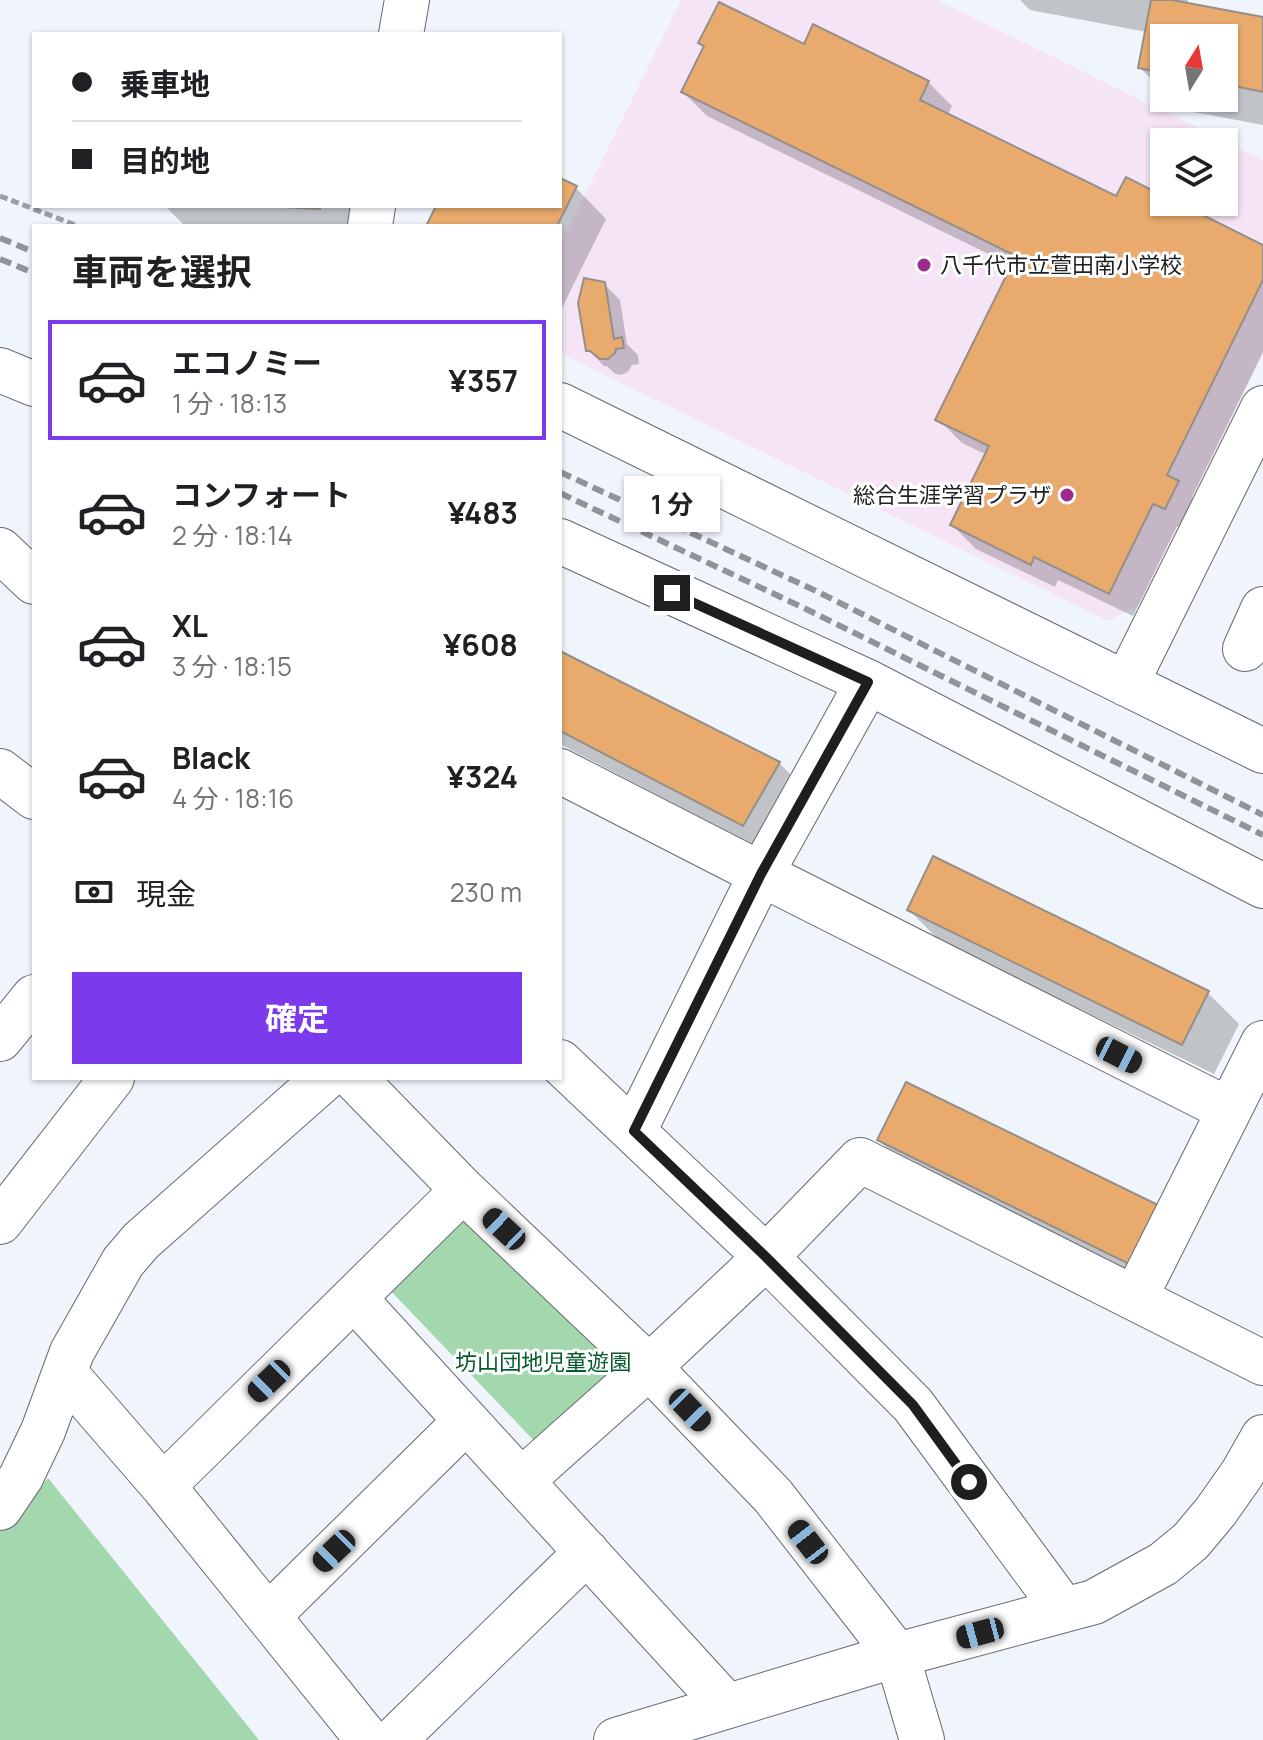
<!DOCTYPE html>
<html lang="ja">
<meta charset="utf-8">
<style>
:root{--surface:#fff;--page:#f6f6f6;--text:#202124;--muted:#757577;--line:#e0e0e0;--accent:#7c3aed}
body{margin:0;font-family:Manrope,"Noto Sans JP",sans-serif;background:var(--page);color:var(--text);height:100vh;display:flex;flex-direction:column;font-size:30px;white-space:nowrap}
*{box-sizing:border-box;margin:0}
p{font-size:26px;color:var(--muted)}
.icon{flex:none;width:44px;height:44px;fill:none;stroke:currentColor;stroke-width:2;stroke-linecap:round;stroke-linejoin:round}
.map{position:relative;flex:1;overflow:hidden}
.side{position:absolute;left:32px;top:224px;width:530px;height:856px;display:flex;flex-direction:column;background:var(--surface);border-radius:0px;box-shadow:0 2px 6px #0004}
.side>*{flex:none}
.banner{position:absolute;left:32px;top:32px;width:530px;height:176px;border-radius:0px;box-shadow:0 2px 6px #0004;display:grid;align-content:center;height:176px;padding:0 40px;background:var(--surface)}
.needle{width:52px;rotate:11deg}
.controls{position:absolute;left:1150px;top:24px;display:grid;gap:16px}
.controls a{display:grid;place-items:center;width:88px;height:88px;border-radius:0px;background:var(--surface);box-shadow:0 2px 6px #0004;font-size:40px}
.end{position:absolute;width:36px;height:36px;margin:-18px;border:10px solid #1c1e20;background:#fff;box-shadow:0 0 0 4px #fff}
.from{border-radius:50%}
.bubble{position:absolute;height:56px;border-radius:0px;background:var(--surface);box-shadow:0 2px 6px #0004;font-size:26px;font-weight:700;line-height:56px;text-align:center}
.car{position:absolute;width:24px;height:48px;margin:-24px -12px;border-radius:10px;box-shadow:0 0 6px 2px #0007;background:linear-gradient(#222 24%,#8ab4d8 0 40%,#222 0 76%,#8ab4d8 0 86%,#222 0)}
.banner b{display:flex;align-items:center;gap:28px;height:76px;font-size:30px}
.banner b+b{border-top:2px solid var(--line)}
.banner i{width:20px;height:20px;background:var(--text)}
ul{padding:0;list-style:none}
li{display:flex;align-items:center;gap:24px;height:120px;margin:0 16px 12px;padding:0 24px;border:4px solid transparent;border-radius:0px}
li div{flex:1}
li b{display:block;font-size:30px}
li em{font-style:normal;font-weight:700}
li.active{border-color:var(--accent)}
li>.icon{width:72px;height:72px;stroke-width:1.5}
h2{padding:0 40px;font-size:36px;line-height:96px}
.pay{display:flex;align-items:center;gap:20px;height:88px;padding:0 40px;font-size:30px}
.pay p{margin-inline-start:auto}
.cta{display:flex;gap:16px;margin-top:auto;padding:16px 40px}
.cta a{flex:1;height:92px;border-radius:0px;background:var(--accent);color:#fff;font-size:32px;font-weight:700;line-height:92px;text-align:center}
.map>svg:first-child{display:block}
</style>
<div class="map">
<svg width="1263" height="1740" viewBox="0 0 1263 1740">
<rect width="100%" height="100%" fill="#f0f4fb"/>
<path fill="#f5e4f5" fill-rule="evenodd" d="M681,0H937L1263,160V354L1141,603L1108,621L560,353V246ZM1164,142H1224V202H1164Z"/>
<path fill="#a3d8ae" d="M469,1214L627,1375L541,1448L386,1286Z
M48,1478L259,1740H0V1530Z"/>
<path fill="#0003" d="M1020,0H1188L1187,5L1263,19V125L1183,110L1171,98H1224V38H1164V91L1140,68L1147,32L1030,10Z
M804,46L928,82L952,106L947,116L1116,199L1164,198V202H1172L1263,247V352L1192,497L1201,506L1189,532L1177,526L1133,616L1058,580L1055,587L976,549L952,525L987,455L962,443L938,419L1013,266L707,116L683,92Z
M560,180L576,188L606,219L560,312V226H429L439,206H560Z
M165,206H352L351,226H185Z
M604,284L620,300L627,344L638,355L639,364L632,365L628,372L621,375L614,373L607,366H604L588,350Z
M560,653L779,763L810,794L774,856L560,744Z
M909,910L1208,993L1239,1024L1214,1074L940,941Z
M879,1140L1156,1207L1160,1293L910,1171Z"/>
<path fill="#e8aa6d" stroke="#958f8a" stroke-width="2" d="M1151,0H1172L1263,17V92L1224,84V38H1164V73L1138,68Z
M719,2L804,44L813,24L929,81L920,100L1116,196L1126,177L1164,196V202H1177L1263,245V280L1167,475L1179,481L1165,509L1153,504L1109,594L1034,557L1031,565L950,525L989,446L935,420L1016,256L681,92L704,46L698,43Z
M560,178L577,186L557,226H426L436,206H560Z
M265,206H320V209Z
M584,278L605,282L614,339L622,337L624,348L616,349L615,353L608,359H600L590,351H586L578,303Z
M560,651L780,762L743,826L560,731Z
M933,856L1209,991L1182,1045L907,910Z
M906,1082L1158,1205L1129,1264L877,1140Z"/>
<g fill="none" stroke-linecap="round" stroke-linejoin="round">
<defs>
<path id="minor" d="M401,34L407,0
M370,226L373,206
M0,370L34,384
M560,405L1263,751
M560,541L868,682L1263,886
M0,550L34,582
M1245,649L1263,609
M1126,684L1263,408
M0,771L34,797
M560,771L761,874L1229,1110
M0,1039L34,997
M560,1062L766,1257L913,1405L1064,1610
M354,1078L463,1190
M634,1131L761,874L868,682
M0,1222L112,1078
M354,1298L727,1706
M1135,1298L1263,1043
M65,1373L163,1486L368,1740
M521,1481L649,1367L766,1257L860,1160L1263,1363
M163,1486L463,1190L649,1367L773,1496L897,1655L922,1740
M0,1508L21,1477L43,1431L72,1352L123,1262L141,1241L325,1078
M268,1616L466,1421
M394,1740L587,1552
M616,1740L897,1655L1094,1602L1163,1564L1191,1541L1216,1511L1242,1474L1263,1437"/>
</defs>
<use href="#minor" stroke="#666a70" stroke-width="46"/>
<path stroke="#9b9ea3" stroke-width="5" stroke-dasharray="8 4" stroke-linecap="butt" d="M0,196L78,226"/>
<use href="#minor" stroke="#fff" stroke-width="44"/>
<path stroke="#909398" stroke-width="6" stroke-dasharray="12 6" stroke-linecap="butt" d="M0,238L34,252
M0,259L34,273
M560,472L816,591L1263,815
M560,493L806,609L1263,835"/>
</g>
<g fill="none" stroke-linecap="round" stroke-linejoin="round">
<path stroke="#1c1e20" stroke-width="10" d="M672,593L868,682L761,874L634,1131L766,1257L913,1405L969,1482"/>
</g>
<g fill="#9b2c8b" stroke="#fff" stroke-width="3">
<circle cx="924" cy="265" r="8"/>
<circle cx="1067" cy="495" r="8"/>
</g>
<g text-anchor="middle" stroke-width="6" stroke-linejoin="round" paint-order="stroke">
<g font-size="22" fill="#1c1e20" stroke="#fff" text-anchor="start">
<text x="940" y="273">八千代市立萱田南小学校</text>
<text x="1051" y="503" text-anchor="end">総合生涯学習プラザ</text>
</g>
<g font-size="22" fill="#075c2a" stroke="#fff">
<text x="543" y="1370">坊山団地児童遊園</text>
</g>
</g>
</svg>
<div class="controls">
<a><svg class="needle" viewBox="-14 -14 28 28"><path d="M0-13l5 13h-10z" fill="#e53935"/><path d="M0 13l5-13h-10z" fill="#757577"/></svg></a>
<a><svg class="icon" aria-label="layers" viewBox="0 0 24 24"><path d="M12 4l9 5-9 5-9-5zM3 14l9 5 9-5"/></svg></a>
</div>
<i class="end from" style="left:969px;top:1482px"></i>
<i class="end" style="left:672px;top:593px"></i>
<div class="bubble" style="left:624px;top:476px;width:96px">1 分</div>
<i class="car" style="left:1119px;top:1055px;rotate:117deg"></i>
<i class="car" style="left:504px;top:1229px;rotate:313deg"></i>
<i class="car" style="left:269px;top:1381px;rotate:226deg"></i>
<i class="car" style="left:690px;top:1410px;rotate:136deg"></i>
<i class="car" style="left:808px;top:1542px;rotate:322deg"></i>
<i class="car" style="left:334px;top:1551px;rotate:226deg"></i>
<i class="car" style="left:980px;top:1633px;rotate:255deg"></i>
<div class="banner">
<b><i class="from"></i>乗車地</b>
<b><i></i>目的地</b>
</div>
<section class="side">
<h2>車両を選択</h2>
<ul>
<li class="active"><svg class="icon" aria-label="car" viewBox="0 0 24 24"><path d="M5 17H2v-5l4-1 3-4h7l3 4 3 1v5h-3M9 17h6M6 11h13"/><circle cx="7" cy="17" r="2"/><circle cx="17" cy="17" r="2"/></svg><div><b>エコノミー</b><p>1 分 · 18:13</p></div><em>¥357</em></li>
<li><svg class="icon" aria-label="car" viewBox="0 0 24 24"><path d="M5 17H2v-5l4-1 3-4h7l3 4 3 1v5h-3M9 17h6M6 11h13"/><circle cx="7" cy="17" r="2"/><circle cx="17" cy="17" r="2"/></svg><div><b>コンフォート</b><p>2 分 · 18:14</p></div><em>¥483</em></li>
<li><svg class="icon" aria-label="car" viewBox="0 0 24 24"><path d="M5 17H2v-5l4-1 3-4h7l3 4 3 1v5h-3M9 17h6M6 11h13"/><circle cx="7" cy="17" r="2"/><circle cx="17" cy="17" r="2"/></svg><div><b>XL</b><p>3 分 · 18:15</p></div><em>¥608</em></li>
<li><svg class="icon" aria-label="car" viewBox="0 0 24 24"><path d="M5 17H2v-5l4-1 3-4h7l3 4 3 1v5h-3M9 17h6M6 11h13"/><circle cx="7" cy="17" r="2"/><circle cx="17" cy="17" r="2"/></svg><div><b>Black</b><p>4 分 · 18:16</p></div><em>¥324</em></li>
</ul>
<div class="pay"><svg class="icon" aria-label="cash" viewBox="0 0 24 24"><path d="M3 7h18v10H3z"/><circle cx="12" cy="12" r="2"/></svg>現金<p>230 m</p></div>
<div class="cta"><a>確定</a></div>
</section>
</div>
